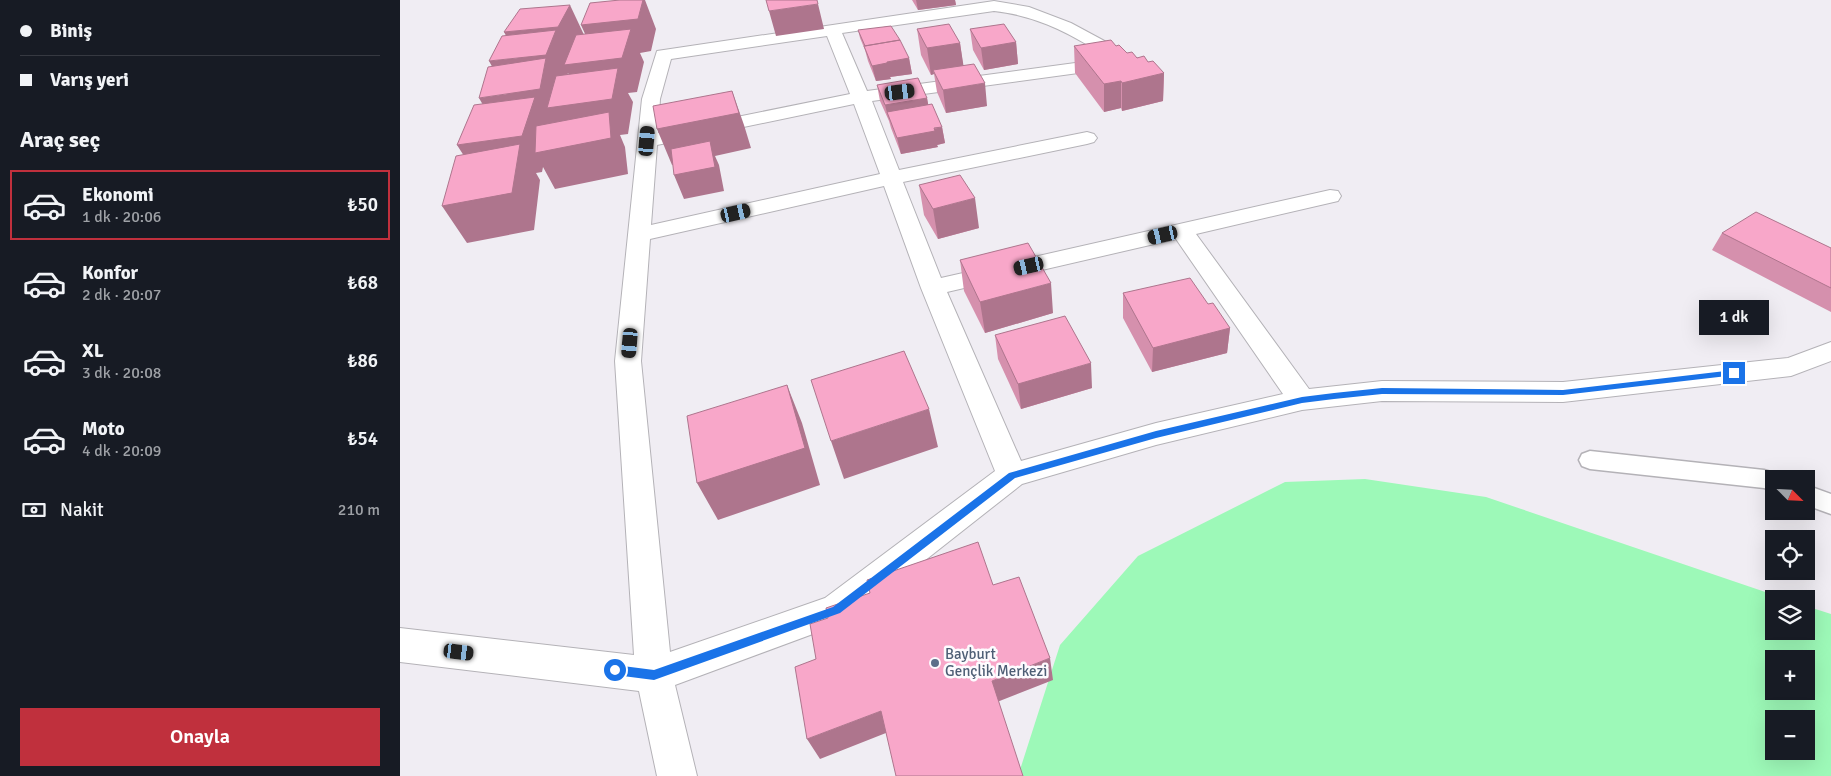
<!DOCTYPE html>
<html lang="tr">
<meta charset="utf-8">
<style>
:root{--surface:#171b24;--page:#20242c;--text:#f1f3f6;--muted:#9ea1a6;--line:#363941;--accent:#c0303d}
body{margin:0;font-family:Signika,sans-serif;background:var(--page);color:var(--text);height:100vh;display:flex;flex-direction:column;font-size:19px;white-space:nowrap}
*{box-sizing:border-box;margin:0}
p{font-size:16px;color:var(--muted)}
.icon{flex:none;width:28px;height:28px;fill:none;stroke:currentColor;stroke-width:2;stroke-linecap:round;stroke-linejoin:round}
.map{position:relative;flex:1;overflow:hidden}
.details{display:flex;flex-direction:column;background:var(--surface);width:400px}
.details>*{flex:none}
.guide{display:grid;align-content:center;height:110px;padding:0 20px;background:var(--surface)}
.needle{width:32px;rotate:114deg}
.fabs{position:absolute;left:1365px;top:470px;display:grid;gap:10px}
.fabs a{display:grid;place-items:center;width:50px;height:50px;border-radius:0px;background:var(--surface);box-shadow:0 5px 20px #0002;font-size:25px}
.end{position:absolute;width:22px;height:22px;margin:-11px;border:6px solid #1a73e8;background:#fff;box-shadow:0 0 0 2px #fff}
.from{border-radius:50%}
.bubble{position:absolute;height:35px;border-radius:0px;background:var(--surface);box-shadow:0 5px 20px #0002;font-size:16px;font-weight:600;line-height:35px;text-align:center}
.car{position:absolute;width:15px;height:30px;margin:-15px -8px;border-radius:6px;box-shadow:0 0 4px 1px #0007;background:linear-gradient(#222 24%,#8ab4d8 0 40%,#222 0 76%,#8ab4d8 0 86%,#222 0)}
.guide b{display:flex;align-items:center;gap:18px;height:48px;font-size:19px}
.guide b+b{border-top:1px solid var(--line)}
.guide i{width:12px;height:12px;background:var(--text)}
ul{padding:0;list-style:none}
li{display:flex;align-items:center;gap:15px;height:70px;margin:0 10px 8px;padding:0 10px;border:2px solid transparent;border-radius:0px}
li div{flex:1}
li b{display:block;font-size:19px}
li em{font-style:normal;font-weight:600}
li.on{border-color:var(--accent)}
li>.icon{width:45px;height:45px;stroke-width:1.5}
h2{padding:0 20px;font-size:22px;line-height:60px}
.pay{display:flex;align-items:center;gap:12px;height:55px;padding:0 20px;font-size:19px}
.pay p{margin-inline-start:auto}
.cta{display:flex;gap:10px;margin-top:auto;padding:10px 20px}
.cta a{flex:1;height:58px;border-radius:0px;background:var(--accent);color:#fff;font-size:20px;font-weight:600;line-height:58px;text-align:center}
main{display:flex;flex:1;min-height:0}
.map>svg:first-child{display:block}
</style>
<main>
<section class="details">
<div class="guide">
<b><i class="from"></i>Biniş</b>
<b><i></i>Varış yeri</b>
</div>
<h2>Araç seç</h2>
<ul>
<li class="on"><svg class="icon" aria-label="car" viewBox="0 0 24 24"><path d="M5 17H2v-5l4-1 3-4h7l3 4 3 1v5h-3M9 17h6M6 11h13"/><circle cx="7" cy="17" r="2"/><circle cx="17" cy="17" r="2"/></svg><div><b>Ekonomi</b><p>1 dk · 20:06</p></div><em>₺50</em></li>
<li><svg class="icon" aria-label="car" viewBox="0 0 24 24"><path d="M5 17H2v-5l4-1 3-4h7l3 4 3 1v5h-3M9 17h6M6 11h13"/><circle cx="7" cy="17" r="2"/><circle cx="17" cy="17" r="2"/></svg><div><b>Konfor</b><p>2 dk · 20:07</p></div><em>₺68</em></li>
<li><svg class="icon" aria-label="car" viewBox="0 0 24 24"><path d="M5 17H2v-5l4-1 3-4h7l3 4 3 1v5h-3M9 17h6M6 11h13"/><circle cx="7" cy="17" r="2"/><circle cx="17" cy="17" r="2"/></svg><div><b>XL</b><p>3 dk · 20:08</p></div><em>₺86</em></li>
<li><svg class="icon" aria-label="car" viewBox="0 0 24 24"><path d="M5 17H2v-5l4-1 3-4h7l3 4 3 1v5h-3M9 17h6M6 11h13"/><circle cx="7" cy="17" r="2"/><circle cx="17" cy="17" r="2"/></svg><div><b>Moto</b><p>4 dk · 20:09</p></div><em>₺54</em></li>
</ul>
<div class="pay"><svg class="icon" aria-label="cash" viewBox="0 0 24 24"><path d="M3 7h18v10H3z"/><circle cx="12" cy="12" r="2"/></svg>Nakit<p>210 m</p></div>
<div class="cta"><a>Onayla</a></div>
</section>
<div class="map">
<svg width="1431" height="776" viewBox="0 0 1431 776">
<rect width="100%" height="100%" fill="#f0edf3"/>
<path fill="#9df9b8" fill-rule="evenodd" d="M965,479L1086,497L1386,599H1374V631H1406V606L1431,614V776H618L660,645L738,556L885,482ZM1374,659H1406V691H1374ZM1374,719H1406V751H1374Z"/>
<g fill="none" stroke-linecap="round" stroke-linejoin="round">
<defs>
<path id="service" d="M1190,451L1364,470L1382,475L1384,479H1374V491L1364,488L1190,469L1182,466L1179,460L1182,454Z
M1406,485L1431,494V514L1406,505Z"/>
<path id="minor" d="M594,1L629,7L671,23L710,44L715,56L705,68L693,71L472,101L499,170L687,132L694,134L697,138L694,142L687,144L503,182L541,278L930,190L938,191L941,196L938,201L796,234L909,389L982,381L1163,382L1388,358L1431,342V361L1391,376L1163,402L982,401L902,410L756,445L622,484L448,621L275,685L297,776H257L239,691L0,662V628L234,655L215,361L242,99L257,51ZM594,11C632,15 664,30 696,50L697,55L690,61L467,91L442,33ZM427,36L450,94L258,133L260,99L271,59ZM454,104L480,174L251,225L257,145ZM484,186L521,288L595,471L425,598L270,652L241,361L250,239ZM776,239L883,394L756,423L621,461L547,292Z"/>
</defs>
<use href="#service" stroke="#b4b2b7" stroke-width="3"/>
<use href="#minor" stroke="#b4b2b7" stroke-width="2"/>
<use href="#service" fill="#fff" fill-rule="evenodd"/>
<use href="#minor" fill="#fff" fill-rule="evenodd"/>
</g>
<path fill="#d590ad" d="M512,0H555L556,5L518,10Z
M517,29L560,43L563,65L587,106L546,113L537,92L534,74L531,75L521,55Z
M570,29L616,42L618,64L584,70L573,50Z
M458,30L509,58L512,74L490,77L491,79L476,81L468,61L465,50L460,38Z
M674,46H716L727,53L748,62L764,73L763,101L722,111L721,108L704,112L675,73Z
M477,85L527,98L528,105L542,127L545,143L537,145L538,147L501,154L491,128L489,121L480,101Z
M519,185L579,228L538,239L524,215Z
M1322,233L1431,248V312L1312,250Z
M560,260L653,313L585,333L564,291Z
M723,293L808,304L830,328L827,353L752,372L723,318Z
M595,335L692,388L621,409L598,359Z"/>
<path fill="#ae758d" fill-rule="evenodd" d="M243,0H245L256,29L251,51L240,53L244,62L237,92L228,93L233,102L228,134L220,135L225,147L228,174L155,189L143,167L142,172L136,173L140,180L134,230L67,243L42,206L80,181L57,145L99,133L79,98L107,94L89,61L118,58L104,32L170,5L185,37L196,58L181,25ZM168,73L181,99L163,88Z
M516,0H555L556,5L518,10Z
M418,4L424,29L376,36L369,11Z
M616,42L618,64L584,70L581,48Z
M560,43L564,69L533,70L534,74L531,75L527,48Z
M509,58L512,74L490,77L491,79L476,81L472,66L487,62Z
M764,73L763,101L722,111V83Z
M721,81V108L704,112V84Z
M585,83L587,106L546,113L543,90Z
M332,91L344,125L351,148L315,156L319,165L324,191L284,199L274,175L313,156L272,165L257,129Z
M527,98L530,114L487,112L489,121L485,105Z
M542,127L545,143L537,145L538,147L501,154L497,138Z
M575,198L579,228L538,239L533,209Z
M651,283L653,313L585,333L580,302Z
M830,328L827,353L752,372L753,348Z
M691,363L692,388L621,409L618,384Z
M387,385L402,423L420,485L318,520L297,483Z
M529,409L538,447L444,479L431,441Z
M650,658L653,680L597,702L592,681Z
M481,711L491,731L420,759L407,739Z"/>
<path fill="#f8a7c9" stroke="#ae758d" d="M220,0H243L238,19L181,25L190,3Z
M366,0H417L418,4L369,11Z
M170,5L158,27L104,32L120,9Z
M549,24L560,43L527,48L517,29Z
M604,24L616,42L581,48L570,29Z
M491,26L500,40L465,46L458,30Z
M231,29L222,58L164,65L176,35Z
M156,30L146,55L89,61L102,36Z
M500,40L509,58L487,62V63L472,66L464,46Z
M711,40L716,46L719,45L727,53L732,52L737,58L744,56L748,62L753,61L764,73L722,83L721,81L704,84L674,46Z
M146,58L140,89L79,98L88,67Z
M574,64L585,83L543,90L533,70Z
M218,68L212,99L147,108L156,76Z
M518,78L527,98L485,105L477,85Z
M332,91L339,113L257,129L253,106Z
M135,97L122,136L57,145L74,105Z
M532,104L542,127L534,128L535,131L497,138L487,112Z
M209,112L211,138L135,153L136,126Z
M310,141L315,167L274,175L271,149Z
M120,144L112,193L42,206L56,156Z
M560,175L575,198L533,209L519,185Z
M1356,212L1431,248V288L1322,233Z
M628,243L651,283L580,302L560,260Z
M790,278L808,304L813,303L830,328L753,348L723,293Z
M665,316L691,363L618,384L595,335Z
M504,351L529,409L431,441L411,380Z
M387,385L405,448L297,483L287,416Z
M578,542L593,585L619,577L650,658L592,681L623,776H496L481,711L407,739L395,667L416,659L410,624L428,618L426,608L470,593L467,580Z"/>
<path fill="#1a73e8" d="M1334,370L1338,373L1336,375L1163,395L982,394L934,399L902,403L756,438L615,478L440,613L254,680L215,675L211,674L210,670L211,667L215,665L254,670L433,607L609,473L756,431L902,397L934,393L982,388L1163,390Z"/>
<circle fill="#5c6f8a" stroke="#fdfbfe" stroke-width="2" cx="535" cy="663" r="5"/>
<g text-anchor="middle" stroke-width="5" stroke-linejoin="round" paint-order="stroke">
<g font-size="15" fill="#4e5e75" stroke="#fdfbfe" text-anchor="start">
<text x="545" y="659">Bayburt<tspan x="545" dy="17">Gençlik Merkezi</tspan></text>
</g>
</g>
</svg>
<div class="fabs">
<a><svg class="needle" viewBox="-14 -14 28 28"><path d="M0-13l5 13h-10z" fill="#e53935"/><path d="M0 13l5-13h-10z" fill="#9ea1a6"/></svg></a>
<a><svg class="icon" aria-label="locate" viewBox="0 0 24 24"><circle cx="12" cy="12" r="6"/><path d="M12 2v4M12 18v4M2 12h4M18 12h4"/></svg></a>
<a><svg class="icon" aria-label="layers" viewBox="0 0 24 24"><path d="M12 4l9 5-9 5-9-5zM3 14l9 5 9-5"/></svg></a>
<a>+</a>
<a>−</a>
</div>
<i class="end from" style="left:215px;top:670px"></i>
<i class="end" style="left:1334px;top:373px"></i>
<div class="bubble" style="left:1299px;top:300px;width:70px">1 dk</div>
<i class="car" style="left:500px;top:92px;rotate:83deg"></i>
<i class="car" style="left:247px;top:141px;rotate:5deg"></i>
<i class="car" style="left:336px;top:213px;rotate:77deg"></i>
<i class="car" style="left:763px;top:235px;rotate:257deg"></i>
<i class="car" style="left:629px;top:266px;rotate:257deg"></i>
<i class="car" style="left:230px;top:343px;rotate:185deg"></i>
<i class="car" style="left:59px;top:652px;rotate:97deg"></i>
</div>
</main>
